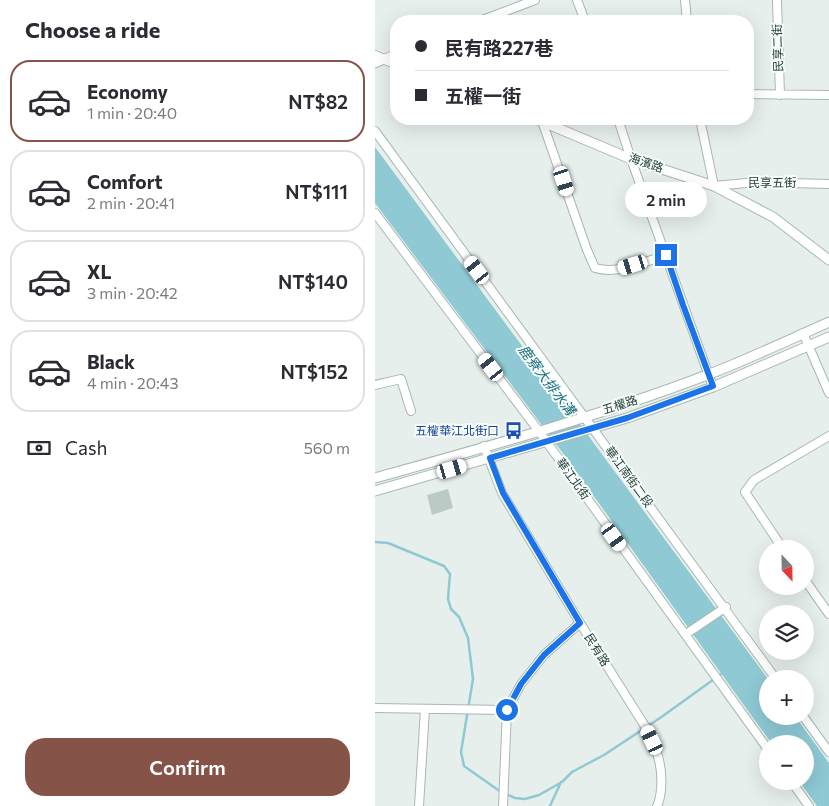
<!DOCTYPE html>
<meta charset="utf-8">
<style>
:root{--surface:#fff;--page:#f7f7f7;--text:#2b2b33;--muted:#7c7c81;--line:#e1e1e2;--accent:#855347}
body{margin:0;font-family:Commissioner,"Noto Sans TC",sans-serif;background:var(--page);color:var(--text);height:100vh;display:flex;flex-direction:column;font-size:19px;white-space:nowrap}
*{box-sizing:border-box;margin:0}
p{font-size:16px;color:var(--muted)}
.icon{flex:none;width:28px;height:28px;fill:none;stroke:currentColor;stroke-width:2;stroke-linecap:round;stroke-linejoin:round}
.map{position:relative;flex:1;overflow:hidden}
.panel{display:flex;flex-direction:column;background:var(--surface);width:375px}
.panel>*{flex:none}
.banner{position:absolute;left:15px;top:15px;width:364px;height:110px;border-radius:20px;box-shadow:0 5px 20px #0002;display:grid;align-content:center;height:110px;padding:0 25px;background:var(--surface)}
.needle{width:32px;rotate:158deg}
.fabs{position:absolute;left:384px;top:540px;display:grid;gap:10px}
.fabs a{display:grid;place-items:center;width:55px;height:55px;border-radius:50%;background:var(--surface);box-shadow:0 5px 20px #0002;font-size:25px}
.end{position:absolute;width:22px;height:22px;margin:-11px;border:6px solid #1a73e8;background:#fff;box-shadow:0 0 0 2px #fff}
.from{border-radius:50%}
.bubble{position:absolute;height:35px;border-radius:18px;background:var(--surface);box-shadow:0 5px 20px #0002;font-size:16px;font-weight:600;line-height:35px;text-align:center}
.car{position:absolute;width:15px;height:30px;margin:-15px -8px;border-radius:6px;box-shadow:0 0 4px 1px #0007;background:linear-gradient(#fff 24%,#345 0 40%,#fff 0 76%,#345 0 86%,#fff 0)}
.banner b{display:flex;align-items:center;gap:18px;height:48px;font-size:19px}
.banner b+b{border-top:1px solid var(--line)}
.banner i{width:12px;height:12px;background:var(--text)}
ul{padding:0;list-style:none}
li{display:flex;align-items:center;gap:15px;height:82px;margin:0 10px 8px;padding:0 15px;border:2px solid var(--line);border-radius:20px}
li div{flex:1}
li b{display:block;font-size:19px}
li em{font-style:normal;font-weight:600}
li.current{border-color:var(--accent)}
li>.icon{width:45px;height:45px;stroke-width:1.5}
h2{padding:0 25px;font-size:22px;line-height:60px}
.pay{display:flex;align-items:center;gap:12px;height:55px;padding:0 25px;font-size:19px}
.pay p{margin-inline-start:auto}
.action{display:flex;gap:10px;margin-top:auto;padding:10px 25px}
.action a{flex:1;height:58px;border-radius:20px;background:var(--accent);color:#fff;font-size:20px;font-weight:600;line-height:58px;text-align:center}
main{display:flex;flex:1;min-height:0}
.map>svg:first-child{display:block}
</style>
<main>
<section class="panel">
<h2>Choose a ride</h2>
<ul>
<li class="current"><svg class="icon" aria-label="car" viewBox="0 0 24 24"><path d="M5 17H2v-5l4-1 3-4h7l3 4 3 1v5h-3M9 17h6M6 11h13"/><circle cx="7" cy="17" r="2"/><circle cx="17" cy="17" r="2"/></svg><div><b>Economy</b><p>1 min · 20:40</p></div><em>NT$82</em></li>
<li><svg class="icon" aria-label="car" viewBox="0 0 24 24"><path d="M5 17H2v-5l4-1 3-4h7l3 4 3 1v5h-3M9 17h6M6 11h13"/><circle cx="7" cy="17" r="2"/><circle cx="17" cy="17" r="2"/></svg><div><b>Comfort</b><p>2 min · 20:41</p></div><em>NT$111</em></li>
<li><svg class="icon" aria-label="car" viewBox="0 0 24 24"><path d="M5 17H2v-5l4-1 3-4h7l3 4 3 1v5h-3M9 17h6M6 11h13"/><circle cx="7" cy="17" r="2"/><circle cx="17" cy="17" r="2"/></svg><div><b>XL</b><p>3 min · 20:42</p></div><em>NT$140</em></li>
<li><svg class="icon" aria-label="car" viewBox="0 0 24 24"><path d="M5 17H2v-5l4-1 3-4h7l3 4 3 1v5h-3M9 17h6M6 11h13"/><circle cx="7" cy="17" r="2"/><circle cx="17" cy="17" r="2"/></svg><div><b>Black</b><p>4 min · 20:43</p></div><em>NT$152</em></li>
</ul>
<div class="pay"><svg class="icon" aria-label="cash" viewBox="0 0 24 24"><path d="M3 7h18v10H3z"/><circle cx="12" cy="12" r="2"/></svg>Cash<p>560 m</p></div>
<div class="action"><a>Confirm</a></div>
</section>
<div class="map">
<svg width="454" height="806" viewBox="0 0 454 806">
<rect width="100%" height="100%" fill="#e6efeb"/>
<path fill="#8ec9d4" d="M0,147L393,679L392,716H420L454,763V806H442L424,781H430V744H397L187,452L0,203Z"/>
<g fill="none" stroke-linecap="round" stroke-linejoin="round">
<path stroke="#8ec9d4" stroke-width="2.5" d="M0,542L13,543L69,566L75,574L73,599L76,609L84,617L93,638L98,679L86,752L89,766L126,792
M131,794L140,798L150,799L164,795L187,782L197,772L229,755L285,718L349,672
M175,806L186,782"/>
</g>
<path fill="#bbcac4" d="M73,489L78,508L57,515L52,495Z"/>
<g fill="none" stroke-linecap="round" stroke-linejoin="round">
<defs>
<path id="minor" d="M202,0L210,21
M310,0L312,21
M402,0L405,95
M105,21L160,0
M0,55L9,59L21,54
M372,94L454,95
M168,119L167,121L212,250L220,268C243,275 269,262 291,255
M243,119L256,159L338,387
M325,119L339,186L382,182L454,184
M0,131L401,679
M0,213L163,430L392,748
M428,333L454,393
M0,385L26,379L36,411
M109,446L127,493L205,623L273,731C283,752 288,768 286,790C285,796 285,801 282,806
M408,549L370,492L379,480L454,436
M430,580L454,614
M311,634L351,607
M0,708L132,710
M428,716L454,752
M416,781L434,806
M44,806L50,709
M128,806L132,710L146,684L169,655L205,623"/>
<path id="tertiary" d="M0,63L9,59L21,64
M161,119L256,159L339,186L398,217L454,260
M0,478C111,447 225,416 332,375C374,359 414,340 454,322
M0,491L252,418L338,387L454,337"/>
</defs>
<use href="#minor" stroke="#a8b8b2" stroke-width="10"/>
<use href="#tertiary" stroke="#a8b8b2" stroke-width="11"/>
<use href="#minor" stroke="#fff" stroke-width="8"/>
<use href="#tertiary" stroke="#fff" stroke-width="9"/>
</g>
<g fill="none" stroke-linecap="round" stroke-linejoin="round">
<path stroke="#1a73e8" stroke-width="6" d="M132,710L146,684L169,655L205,623L128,493L115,458L252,418L338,386L308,305L291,255"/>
</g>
<defs>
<symbol id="bus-bare" viewBox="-9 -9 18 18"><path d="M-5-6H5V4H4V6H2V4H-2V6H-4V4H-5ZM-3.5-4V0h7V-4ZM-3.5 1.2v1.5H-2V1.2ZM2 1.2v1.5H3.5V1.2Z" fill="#1a4fb4" stroke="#f7fbf9" stroke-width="2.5" paint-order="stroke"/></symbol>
</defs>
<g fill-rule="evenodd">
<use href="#bus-bare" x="126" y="418" width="25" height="25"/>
</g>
<g text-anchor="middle" stroke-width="4" stroke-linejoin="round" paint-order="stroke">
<g font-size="12" fill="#24423a" stroke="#f7fbf9">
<text transform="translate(403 48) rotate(-92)" y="4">民享二街</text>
<text transform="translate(271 163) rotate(19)" y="4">海濱路</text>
<text x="397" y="187">民享五街</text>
<text transform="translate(245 405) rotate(-18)" y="4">五權路</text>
<text transform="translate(254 477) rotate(54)" y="4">華江南街二段</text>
<text transform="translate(198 479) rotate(54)" y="4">華江北街</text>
<text transform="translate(222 650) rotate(58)" y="4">民有路</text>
</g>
<g font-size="12" fill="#164399" stroke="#f7fbf9" text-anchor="end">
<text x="124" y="435">五權華江北街口</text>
</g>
<g font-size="14" font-style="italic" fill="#1c6f80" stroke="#f7fbf9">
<text transform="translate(172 380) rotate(53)" y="5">鹿寮大排水溝</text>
</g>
</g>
</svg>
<div class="fabs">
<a><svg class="needle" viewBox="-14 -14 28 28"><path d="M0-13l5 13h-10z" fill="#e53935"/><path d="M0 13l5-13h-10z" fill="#7c7c81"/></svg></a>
<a><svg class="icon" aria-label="layers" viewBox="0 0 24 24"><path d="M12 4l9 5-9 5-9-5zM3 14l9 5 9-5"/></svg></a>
<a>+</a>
<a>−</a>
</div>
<i class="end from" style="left:132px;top:710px"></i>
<i class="end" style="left:291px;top:255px"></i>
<div class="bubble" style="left:250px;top:182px;width:82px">2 min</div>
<i class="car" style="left:189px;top:181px;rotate:162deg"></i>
<i class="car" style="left:258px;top:265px;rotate:253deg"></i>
<i class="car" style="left:102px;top:270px;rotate:323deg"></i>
<i class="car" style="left:116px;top:367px;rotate:323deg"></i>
<i class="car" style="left:77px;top:469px;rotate:74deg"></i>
<i class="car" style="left:239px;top:537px;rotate:144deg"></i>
<i class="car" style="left:277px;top:740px;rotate:335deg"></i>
<div class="banner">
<b><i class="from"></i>民有路227巷</b>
<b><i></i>五權一街</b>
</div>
</div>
</main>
